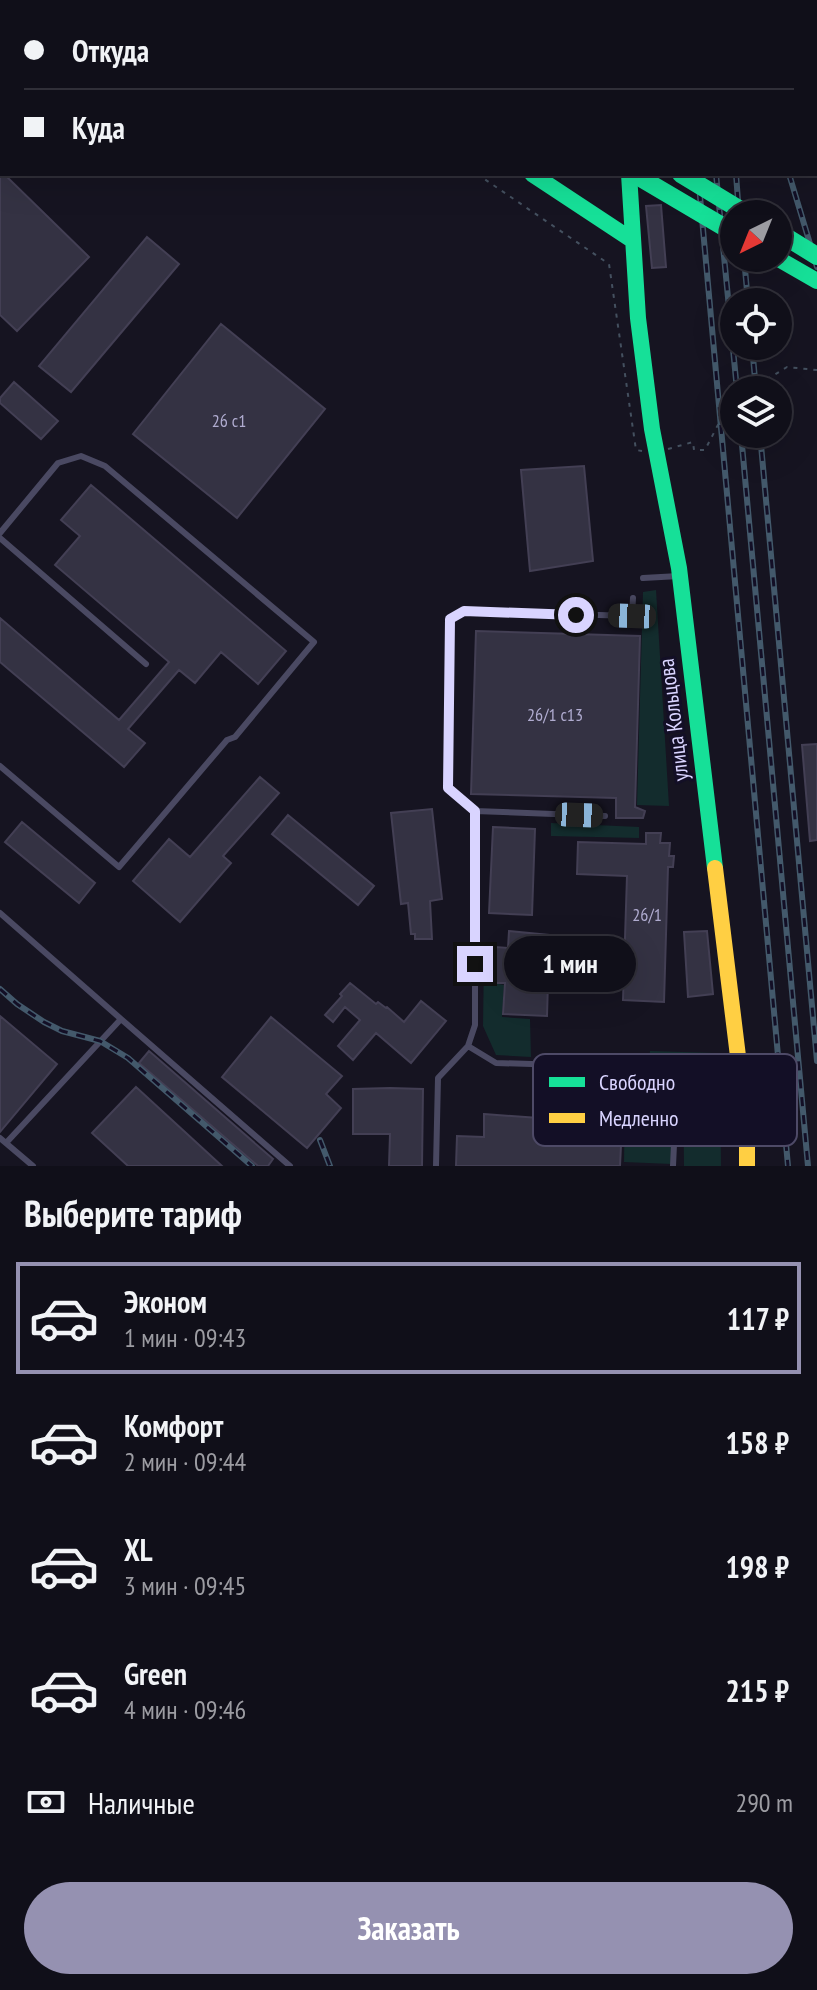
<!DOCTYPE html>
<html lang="ru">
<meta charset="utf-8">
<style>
:root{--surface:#100f19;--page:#191822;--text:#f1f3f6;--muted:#9c9ca2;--line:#302f38;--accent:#9591b1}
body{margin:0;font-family:"PT Sans Narrow",sans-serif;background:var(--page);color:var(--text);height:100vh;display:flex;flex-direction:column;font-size:30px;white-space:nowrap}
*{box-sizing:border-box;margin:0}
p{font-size:26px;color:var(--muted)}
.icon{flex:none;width:44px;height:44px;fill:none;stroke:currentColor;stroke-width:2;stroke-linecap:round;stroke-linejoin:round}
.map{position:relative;height:1166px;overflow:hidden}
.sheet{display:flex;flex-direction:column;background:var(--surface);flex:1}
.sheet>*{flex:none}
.guide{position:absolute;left:0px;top:0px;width:818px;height:176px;box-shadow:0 8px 32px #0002,0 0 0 2px var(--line);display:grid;align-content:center;height:176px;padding:0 24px;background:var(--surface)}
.needle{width:52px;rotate:223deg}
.controls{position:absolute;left:720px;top:200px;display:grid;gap:16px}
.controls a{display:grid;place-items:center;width:72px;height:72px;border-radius:50%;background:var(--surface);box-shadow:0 8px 32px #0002,0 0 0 2px var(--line);font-size:40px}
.end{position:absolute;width:36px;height:36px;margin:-18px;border:10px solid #d9d4ff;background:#111;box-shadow:0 0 0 4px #111}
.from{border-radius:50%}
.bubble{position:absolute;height:56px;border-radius:28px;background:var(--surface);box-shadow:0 8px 32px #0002,0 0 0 2px var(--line);font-size:26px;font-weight:700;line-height:56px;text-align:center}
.car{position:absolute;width:24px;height:48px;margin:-24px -12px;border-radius:10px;box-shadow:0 0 6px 2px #0007;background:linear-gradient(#222 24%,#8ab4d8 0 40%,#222 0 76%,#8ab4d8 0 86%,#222 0)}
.guide b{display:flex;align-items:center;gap:28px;height:76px;font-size:30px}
.guide b+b{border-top:2px solid var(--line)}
.guide i{width:20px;height:20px;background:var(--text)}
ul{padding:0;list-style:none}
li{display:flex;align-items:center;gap:24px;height:112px;margin:0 16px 12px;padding:0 8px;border:4px solid transparent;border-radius:0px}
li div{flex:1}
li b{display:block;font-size:30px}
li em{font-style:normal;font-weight:700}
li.selected{border-color:var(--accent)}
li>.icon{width:72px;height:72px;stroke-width:1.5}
h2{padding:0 24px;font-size:36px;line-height:96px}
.pay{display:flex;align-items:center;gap:20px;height:88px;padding:0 24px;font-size:30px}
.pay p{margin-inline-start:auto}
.action{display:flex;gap:16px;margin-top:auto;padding:16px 24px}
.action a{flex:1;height:92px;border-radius:48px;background:var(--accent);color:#fff;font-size:32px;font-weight:700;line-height:92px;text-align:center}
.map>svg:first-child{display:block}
</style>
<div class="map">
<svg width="817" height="1166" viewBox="0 0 817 1166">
<rect width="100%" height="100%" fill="#161421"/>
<path fill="#132c2d" d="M656,590L669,806L637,805L643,592Z
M551,823L639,827V838L551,836Z
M484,958H493V983L504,985L502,1017L530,1019L531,1057L496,1055L483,1026Z
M650,1051L715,1053L720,1083L721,1166H684L683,1073C678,1058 663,1061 649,1061Z
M613,1076L658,1079C683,1091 673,1141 672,1164L624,1162L625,1100L613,1098Z"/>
<path fill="#343243" stroke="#433f54" stroke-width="2" d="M0,170L2,174H4L89,257L17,331L0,315Z
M661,205L666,267L652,268L646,206Z
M147,237L179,264L71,392L39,366Z
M221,324L325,409L237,518L133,434Z
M14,382L58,421L41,439L0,403V398Z
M584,466L593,561L530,571L521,470Z
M91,485L286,651L258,684L221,652L195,683L179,670L128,729L145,743L124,767L0,662V618L119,720L169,662L55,565L80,536L61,520Z
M476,631L640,636L635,807L645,811L643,818H616V798L471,794Z
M817,744V840L810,841L802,745Z
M260,777L279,793L223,856L231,863L180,922L133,881L169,839L190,857Z
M432,809L442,899L430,901L432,939H415V934H411L408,903L401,904L391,813Z
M288,815L374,886L358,905L272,834Z
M22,822L95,883L79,903L5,842Z
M493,827L535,829L532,915L489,913Z
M646,833H661L660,843H670L669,856H674L673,867H668L664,1002L623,1000L627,876L577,874L578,842L646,844Z
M509,931L549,935L548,970L568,971L567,982H548L547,1016L503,1014L505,983H494L496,947L508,948Z
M707,931L713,994L688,997L684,932Z
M350,983L376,1004L378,1002L386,1008L387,1007L404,1022L421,1001L446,1021L411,1063L376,1033L353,1060L338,1046L360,1020L345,1007L333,1022L325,1015L342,996L340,994Z
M0,1016L57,1064L0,1132Z
M271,1017L342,1076L326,1094L341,1108L307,1148L222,1077Z
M149,1051L273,1159L268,1166H258L139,1063Z
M136,1087L222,1166H128L92,1133Z
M390,1088L423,1089L422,1166H389L390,1134H353V1089Z
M484,1114L622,1124L620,1166H456L457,1136L484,1137Z"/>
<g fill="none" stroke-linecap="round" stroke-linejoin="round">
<path stroke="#44505f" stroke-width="2" stroke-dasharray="4 6" stroke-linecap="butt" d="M221,0L223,2
M477,174L609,264L636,450L642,451
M750,390L787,367L817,370
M668,449L693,442L694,450H705L721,419L734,404"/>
<path stroke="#4a4962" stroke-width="6" d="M101,0L104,2
M189,0L191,2
M481,0L485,2
M59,2L60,0
M524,2L525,0
M0,82L2,83
M0,533L58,463L81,456L105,466L314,642L235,737L227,740L119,867L0,766
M0,538L146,664
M643,578L679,576
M475,811L605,816
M0,913L121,1019L6,1143
M121,1019L290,1166
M468,1046L496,1063L658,1068L669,1071L677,1080L673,1166
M0,1138L33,1166
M436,1166L438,1078L468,1046L475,1025V811L448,788L450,619L464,611L632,616L633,598"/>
<path stroke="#16e098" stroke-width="16" d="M268,0L271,2
M342,0L345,2
M391,0L394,2
M630,2L631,0
M816,124L817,125
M532,174L632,240
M629,174L638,318L652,429L679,568L715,868
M777,258L817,281"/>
<path stroke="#ffcf43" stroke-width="16" d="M582,0L586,2
M768,0V2
M715,868L747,1130V1166"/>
<defs>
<path id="rail" d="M678,0V2
M692,0L693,2
M711,0V2
M737,0V2
M698,174L788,1166
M716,174L737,390
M736,174L739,214
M789,174L817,267
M744,258L748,302
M752,346L756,390
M741,434L808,1166
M760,434L817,1061
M0,989L17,1004L44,1022L62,1031L100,1041L128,1058L252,1166
M320,1140L330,1166"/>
</defs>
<use href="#rail" stroke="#43596b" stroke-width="6"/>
<use href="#rail" stroke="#130f26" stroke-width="3" stroke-dasharray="9" stroke-linecap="butt"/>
<path stroke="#16e098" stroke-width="18" d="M634,174L734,233
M681,174L747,214
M778,232L817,256"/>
</g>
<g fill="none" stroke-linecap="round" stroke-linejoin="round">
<path stroke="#d9d4ff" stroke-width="10" d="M475,964V811L448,788L450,619L464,611L576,615"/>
</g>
<g text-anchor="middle" stroke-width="6" stroke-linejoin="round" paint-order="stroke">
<g font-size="18" fill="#b0acd0">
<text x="229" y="427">26 с1</text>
<text x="555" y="721">26/1 с13</text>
<text x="647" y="921">26/1</text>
</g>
<g font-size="22" fill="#d9d4ff" stroke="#130f26">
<text transform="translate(673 720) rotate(-97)" y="8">улица Кольцова</text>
</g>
</g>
<rect x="533" y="1054" width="264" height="92" rx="12" fill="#130f26" stroke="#4e4a67" stroke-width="2"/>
<rect x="549" y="1077" width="36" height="10" fill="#16e098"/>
<rect x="549" y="1113" width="36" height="10" fill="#ffcf43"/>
<g font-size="22" fill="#d9d4ff">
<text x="599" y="1090">Свободно</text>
<text x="599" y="1126">Медленно</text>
</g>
</svg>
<div class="controls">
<a><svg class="needle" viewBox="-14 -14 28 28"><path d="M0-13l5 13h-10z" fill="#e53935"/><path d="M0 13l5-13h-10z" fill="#9c9ca2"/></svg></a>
<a><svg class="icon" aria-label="locate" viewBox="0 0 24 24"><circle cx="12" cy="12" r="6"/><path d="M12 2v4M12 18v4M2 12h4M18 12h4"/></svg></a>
<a><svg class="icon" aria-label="layers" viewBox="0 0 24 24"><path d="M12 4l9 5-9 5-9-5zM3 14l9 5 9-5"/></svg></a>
</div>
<i class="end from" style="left:576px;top:615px"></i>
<i class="end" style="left:475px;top:964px"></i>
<div class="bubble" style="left:504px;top:936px;width:132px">1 мин</div>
<i class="car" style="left:632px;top:616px;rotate:272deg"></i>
<i class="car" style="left:579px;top:815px;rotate:92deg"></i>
<div class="guide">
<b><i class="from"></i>Откуда</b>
<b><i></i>Куда</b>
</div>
</div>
<section class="sheet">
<h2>Выберите тариф</h2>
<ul>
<li class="selected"><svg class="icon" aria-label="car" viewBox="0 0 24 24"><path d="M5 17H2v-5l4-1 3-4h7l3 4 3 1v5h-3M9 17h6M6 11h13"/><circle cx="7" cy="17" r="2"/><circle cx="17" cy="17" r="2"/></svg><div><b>Эконом</b><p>1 мин · 09:43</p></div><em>117 ₽</em></li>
<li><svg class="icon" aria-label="car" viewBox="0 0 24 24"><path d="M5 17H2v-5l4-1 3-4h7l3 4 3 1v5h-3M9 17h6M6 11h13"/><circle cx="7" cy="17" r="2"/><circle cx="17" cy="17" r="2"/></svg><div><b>Комфорт</b><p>2 мин · 09:44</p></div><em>158 ₽</em></li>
<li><svg class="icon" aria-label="car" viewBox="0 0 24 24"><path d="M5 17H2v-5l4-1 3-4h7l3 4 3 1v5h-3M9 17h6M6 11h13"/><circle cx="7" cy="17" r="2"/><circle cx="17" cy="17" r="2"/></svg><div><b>XL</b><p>3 мин · 09:45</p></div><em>198 ₽</em></li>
<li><svg class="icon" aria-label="car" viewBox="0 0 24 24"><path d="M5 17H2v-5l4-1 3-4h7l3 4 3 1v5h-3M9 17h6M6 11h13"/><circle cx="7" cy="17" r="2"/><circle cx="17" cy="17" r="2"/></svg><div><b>Green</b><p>4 мин · 09:46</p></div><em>215 ₽</em></li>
</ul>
<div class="pay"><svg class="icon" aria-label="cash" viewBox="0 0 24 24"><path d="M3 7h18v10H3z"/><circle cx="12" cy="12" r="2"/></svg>Наличные<p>290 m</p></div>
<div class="action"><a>Заказать</a></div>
</section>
